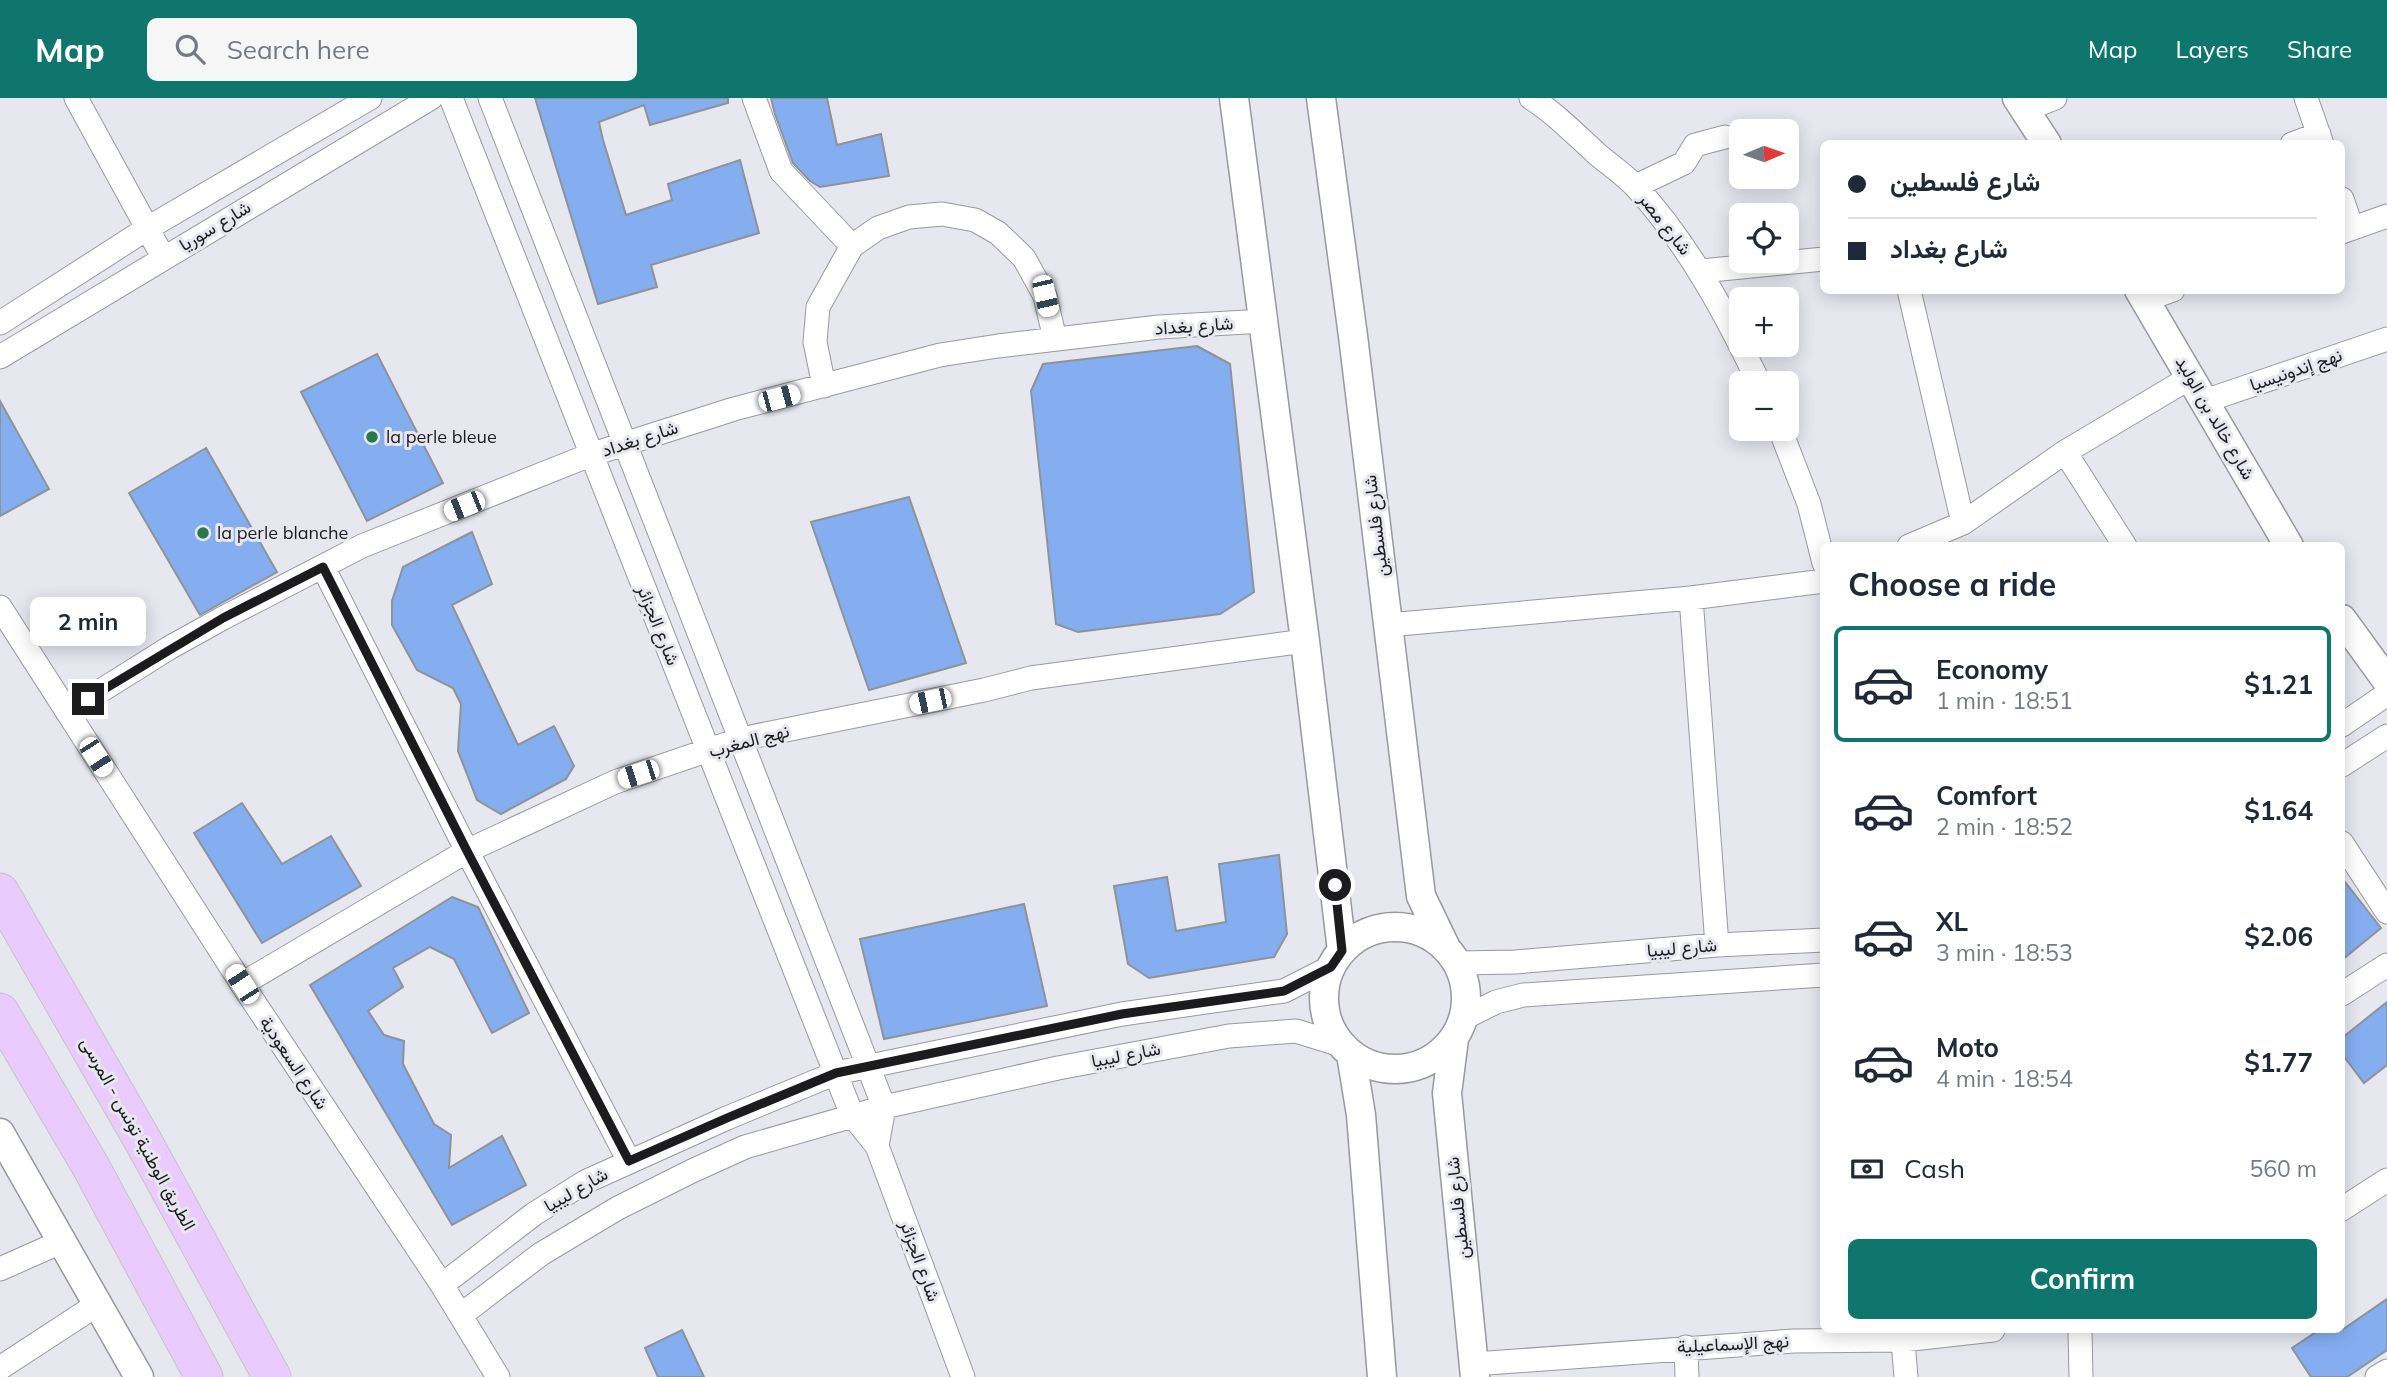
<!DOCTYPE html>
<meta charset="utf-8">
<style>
:root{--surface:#fff;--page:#f6f6f7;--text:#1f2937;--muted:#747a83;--line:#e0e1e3;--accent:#0f766e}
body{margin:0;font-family:Mulish,Vazirmatn,sans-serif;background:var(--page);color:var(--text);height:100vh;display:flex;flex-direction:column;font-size:26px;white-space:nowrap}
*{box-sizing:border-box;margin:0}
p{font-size:23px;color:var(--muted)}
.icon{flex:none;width:38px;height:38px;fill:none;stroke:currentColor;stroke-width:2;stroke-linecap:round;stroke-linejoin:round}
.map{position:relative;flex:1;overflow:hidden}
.details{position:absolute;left:1820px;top:444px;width:525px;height:791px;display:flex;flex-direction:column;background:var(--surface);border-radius:10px;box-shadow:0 4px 18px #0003}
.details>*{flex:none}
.banner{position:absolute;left:1820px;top:42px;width:525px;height:154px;border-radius:10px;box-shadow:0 4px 18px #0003;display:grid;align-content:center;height:154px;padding:0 28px;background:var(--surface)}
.needle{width:46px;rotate:88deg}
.tools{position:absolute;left:1729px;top:21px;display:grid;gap:14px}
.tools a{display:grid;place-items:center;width:70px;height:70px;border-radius:10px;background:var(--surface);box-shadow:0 4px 18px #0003;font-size:35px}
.end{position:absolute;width:32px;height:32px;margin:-16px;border:9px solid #1c1c1f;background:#fff;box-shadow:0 0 0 4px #fff}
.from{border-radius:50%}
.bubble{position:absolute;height:49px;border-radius:10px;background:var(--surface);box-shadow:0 4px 18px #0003;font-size:23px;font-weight:700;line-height:49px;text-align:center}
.car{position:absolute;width:21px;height:42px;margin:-21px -10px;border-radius:9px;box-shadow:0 0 5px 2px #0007;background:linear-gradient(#fff 24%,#345 0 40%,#fff 0 76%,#345 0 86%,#fff 0)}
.banner b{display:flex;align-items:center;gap:24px;height:66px;font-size:26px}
.banner b+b{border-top:2px solid var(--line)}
.banner i{width:18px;height:18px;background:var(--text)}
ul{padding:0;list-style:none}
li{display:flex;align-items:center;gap:21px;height:116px;margin:0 14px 10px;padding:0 14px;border:4px solid transparent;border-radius:10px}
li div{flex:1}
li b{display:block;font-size:26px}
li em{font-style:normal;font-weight:700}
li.active{border-color:var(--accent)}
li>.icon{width:63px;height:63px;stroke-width:1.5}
h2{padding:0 28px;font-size:32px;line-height:84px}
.pay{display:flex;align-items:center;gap:18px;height:77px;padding:0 28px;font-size:26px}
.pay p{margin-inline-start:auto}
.button{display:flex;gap:14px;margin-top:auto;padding:14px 28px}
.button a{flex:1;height:80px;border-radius:10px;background:var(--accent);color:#fff;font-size:28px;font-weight:700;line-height:80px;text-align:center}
header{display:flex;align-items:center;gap:42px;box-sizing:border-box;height:98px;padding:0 35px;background:var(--accent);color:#fff}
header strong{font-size:33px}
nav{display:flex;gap:38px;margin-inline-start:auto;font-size:24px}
.search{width:490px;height:63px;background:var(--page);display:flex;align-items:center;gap:18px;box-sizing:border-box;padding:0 24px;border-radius:10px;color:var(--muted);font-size:26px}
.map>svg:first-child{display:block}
</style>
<header>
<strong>Map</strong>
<div class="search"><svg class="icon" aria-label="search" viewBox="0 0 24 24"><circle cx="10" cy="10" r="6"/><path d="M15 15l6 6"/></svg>Search here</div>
<nav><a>Map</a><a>Layers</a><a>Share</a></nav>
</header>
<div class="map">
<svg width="2387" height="1279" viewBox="0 0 2387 1279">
<rect width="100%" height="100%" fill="#e7e7f0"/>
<path fill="#85aef1" stroke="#8e9299" stroke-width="2" d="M535,0H728V5L650,27L644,7L599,24L603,42L626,117L672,102L668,86L740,62L759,135L651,167L657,189L598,206Z
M771,0H827L837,47L881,36L889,78L820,89L810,83L793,65L775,16Z
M1197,248L1230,266L1254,494L1220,516L1078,534L1056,526L1031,293L1043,266Z
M377,256L443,385L367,423L301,294Z
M0,303L49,391L0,418Z
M206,350L277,474L200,517L129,395Z
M909,399L966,565L869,592L811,424Z
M472,434L492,486L452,507L518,647L554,628L574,668L566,681L501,716L477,702L458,653L461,606L453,590L417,572L392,527V503L403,469Z
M242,705L282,766L331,738L361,788L262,845L194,735Z
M1279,757L1287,836L1274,859L1149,880L1128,866L1114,788L1167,779L1176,833L1226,824L1219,766Z
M2342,780L2381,830L2342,862Z
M452,799L478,809L529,915L492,935L454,861L430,849L393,870L403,889L368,913L384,937L404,943L403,966L434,1026L451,1037L449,1070L502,1038L526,1087L452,1127L310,887Z
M1024,806L1047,908L884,941L860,841Z
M2387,904V967L2364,985L2342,956V940Z
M2387,1201V1252L2347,1279H2311L2292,1250L2319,1232H2342Z
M682,1232L704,1279H658L645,1250Z"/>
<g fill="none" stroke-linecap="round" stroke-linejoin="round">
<defs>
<path id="minor" d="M76,0L163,159
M451,0L852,1017L877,1048L963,1279
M490,0L884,1009L877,1048
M754,0L781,73L852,148
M1531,0C1556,16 1575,36 1597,56C1610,67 1625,77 1637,90C1689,147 1726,216 1759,285
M2306,0L2322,46
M2025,12L2055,0
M2292,46L2319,36
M1636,88L1684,65L1695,47L1725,39
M2342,101L2352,130
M2342,134L2387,118
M1701,173L1824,161
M1909,192L1963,425
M2145,202L2173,192
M0,225L148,130L370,0
M0,259L431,0
M824,288L815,244L818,209L852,148L878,130L909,119L942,116L975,122L998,135L1024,160L1045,198L1055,241
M2205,303L2387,241
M1780,331L1809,406L1824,465
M2065,354L2125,448
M1909,448L1963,425L2065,354L2191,279
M323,469L467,753L629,1063
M1691,500L1717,847
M0,509L242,886L442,1187L498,1279
M1388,527L1691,500L1824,483
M67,614L169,550L223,520L362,448L590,357L734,311L940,257L998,248L1159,229L1264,223
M2342,627L2387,596
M2342,667L2387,638
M2342,745L2387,814
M1457,865L1516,864L1717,847L1824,842
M242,886L467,753L615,684L741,641L984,592L1031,580L1305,543
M2342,896L2387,867
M1462,921L1496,904L1523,897L1824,877
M2342,1111L2387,1082
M0,1171L63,1143
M442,1187L534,1116L585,1084L727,1020L836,975L1122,916L1284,893L1331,869
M461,1217L541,1156L618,1110L692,1073L745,1049L884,1009L1058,970L1229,938L1296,933L1341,947
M1902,1232L1906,1279
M2080,1232L2081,1279
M1686,1249L1687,1279
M1474,1266L1794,1243L1903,1242L1993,1232
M0,1270L98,1206
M2377,1279L2387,1273"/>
<path id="tertiary" d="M1234,0L1305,543L1342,853
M1321,0L1353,238L1421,798L1446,850
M2017,0L2047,46
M2139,192L2289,448
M2342,521L2387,583
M1324 900a71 71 0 1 1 142 0a71 71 0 1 1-142 0Z
M1454,941L1447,995L1475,1279
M1351,956L1361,1017L1382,1279
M0,1035L139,1279"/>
<path id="trunk" d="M0,794L143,1043L272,1279
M0,914L91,1069L204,1279"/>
</defs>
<use href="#minor" stroke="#9898a0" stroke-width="25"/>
<use href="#tertiary" stroke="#9898a0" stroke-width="31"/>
<use href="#trunk" stroke="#c4c4c5" stroke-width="39"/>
<use href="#minor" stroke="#fff" stroke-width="23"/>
<use href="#tertiary" stroke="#fff" stroke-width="28"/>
<use href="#trunk" stroke="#ebcbfe" stroke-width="37"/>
</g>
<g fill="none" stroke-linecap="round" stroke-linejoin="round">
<path stroke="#1c1c1f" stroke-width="9" d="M88,601L223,520L323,469L467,753L629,1063L727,1020L836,975L1122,916L1284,893L1331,869L1342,853L1335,787"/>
</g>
<g fill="#27794b" stroke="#e7e7f0" stroke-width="2.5">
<circle cx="372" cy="339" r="7"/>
<circle cx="203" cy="435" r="7"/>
</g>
<g text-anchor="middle" stroke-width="6" stroke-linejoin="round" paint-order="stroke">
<g font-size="18" fill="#1c1c1f" stroke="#e7e7f0">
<text transform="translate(1665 126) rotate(52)" y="6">شارع مصر</text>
<text transform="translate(215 128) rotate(-31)" y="6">شارع سوريا</text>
<text transform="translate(1194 228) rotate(-4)" y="6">شارع بغداد</text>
<text transform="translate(2296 272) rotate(-19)" y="6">نهج إندونيسيا</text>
<text transform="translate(2215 320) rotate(60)" y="6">شارع خالد بن الوليد</text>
<text transform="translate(640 341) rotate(-18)" y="6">شارع بغداد</text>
<text transform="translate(1376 428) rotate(-97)" y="6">شارع فلسطين</text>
<text transform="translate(658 527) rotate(68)" y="6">شارع الجزائر</text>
<text transform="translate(749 643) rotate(-15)" y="6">نهج المغرب</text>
<text transform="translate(1682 850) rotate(-5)" y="6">شارع ليبيا</text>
<text transform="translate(1126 957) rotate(-11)" y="6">شارع ليبيا</text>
<text transform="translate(294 965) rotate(56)" y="6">شارع السعودية</text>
<text transform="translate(138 1036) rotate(61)" y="6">الطريق الوطنية تونس - المرسى</text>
<text transform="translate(576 1092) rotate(-30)" y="6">شارع ليبيا</text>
<text transform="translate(1458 1110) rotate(-96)" y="6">شارع فلسطين</text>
<text transform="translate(920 1163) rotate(70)" y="6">شارع الجزائر</text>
<text transform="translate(1733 1246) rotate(-3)" y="6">نهج الإسماعيلية</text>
</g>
<g font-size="18" fill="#1c1c1f" stroke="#e7e7f0" text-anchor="start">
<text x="386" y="345">la perle bleue</text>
<text x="217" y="441">la perle blanche</text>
</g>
</g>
</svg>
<div class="tools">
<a><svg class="needle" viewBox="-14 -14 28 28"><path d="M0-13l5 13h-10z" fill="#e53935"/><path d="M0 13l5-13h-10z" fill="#747a83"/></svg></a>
<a><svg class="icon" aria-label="locate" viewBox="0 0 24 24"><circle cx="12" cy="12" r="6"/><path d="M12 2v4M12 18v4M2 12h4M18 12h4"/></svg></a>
<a>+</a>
<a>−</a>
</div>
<i class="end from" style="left:1335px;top:787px"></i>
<i class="end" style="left:88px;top:601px"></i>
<div class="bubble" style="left:30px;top:499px;width:116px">2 min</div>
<i class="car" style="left:1045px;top:198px;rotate:167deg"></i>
<i class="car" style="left:779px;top:300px;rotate:75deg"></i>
<i class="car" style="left:464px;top:408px;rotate:248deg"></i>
<i class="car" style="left:930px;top:603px;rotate:258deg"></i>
<i class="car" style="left:96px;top:659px;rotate:147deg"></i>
<i class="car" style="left:638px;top:676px;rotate:252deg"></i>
<i class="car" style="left:242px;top:886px;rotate:327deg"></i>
<div class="banner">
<b><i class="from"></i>شارع فلسطين</b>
<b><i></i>شارع بغداد</b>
</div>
<section class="details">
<h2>Choose a ride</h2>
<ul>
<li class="active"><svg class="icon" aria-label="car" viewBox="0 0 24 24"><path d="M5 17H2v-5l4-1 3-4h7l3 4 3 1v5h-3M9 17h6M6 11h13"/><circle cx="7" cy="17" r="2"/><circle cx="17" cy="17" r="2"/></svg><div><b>Economy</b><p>1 min · 18:51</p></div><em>$1.21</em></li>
<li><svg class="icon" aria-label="car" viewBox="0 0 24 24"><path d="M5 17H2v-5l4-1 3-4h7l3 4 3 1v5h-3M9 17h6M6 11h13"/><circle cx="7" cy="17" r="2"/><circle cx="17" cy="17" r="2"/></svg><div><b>Comfort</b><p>2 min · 18:52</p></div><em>$1.64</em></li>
<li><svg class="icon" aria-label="car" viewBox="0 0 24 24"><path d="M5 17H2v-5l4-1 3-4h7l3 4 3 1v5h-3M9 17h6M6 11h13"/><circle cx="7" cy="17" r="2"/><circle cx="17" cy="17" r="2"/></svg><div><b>XL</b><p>3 min · 18:53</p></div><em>$2.06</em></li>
<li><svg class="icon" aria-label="car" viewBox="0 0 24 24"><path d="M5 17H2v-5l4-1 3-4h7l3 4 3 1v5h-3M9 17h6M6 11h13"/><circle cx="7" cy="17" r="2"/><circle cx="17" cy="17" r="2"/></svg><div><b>Moto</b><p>4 min · 18:54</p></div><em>$1.77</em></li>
</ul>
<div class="pay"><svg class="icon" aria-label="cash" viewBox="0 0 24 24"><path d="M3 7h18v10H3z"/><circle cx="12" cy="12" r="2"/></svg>Cash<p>560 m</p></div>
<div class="button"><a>Confirm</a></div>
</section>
</div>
